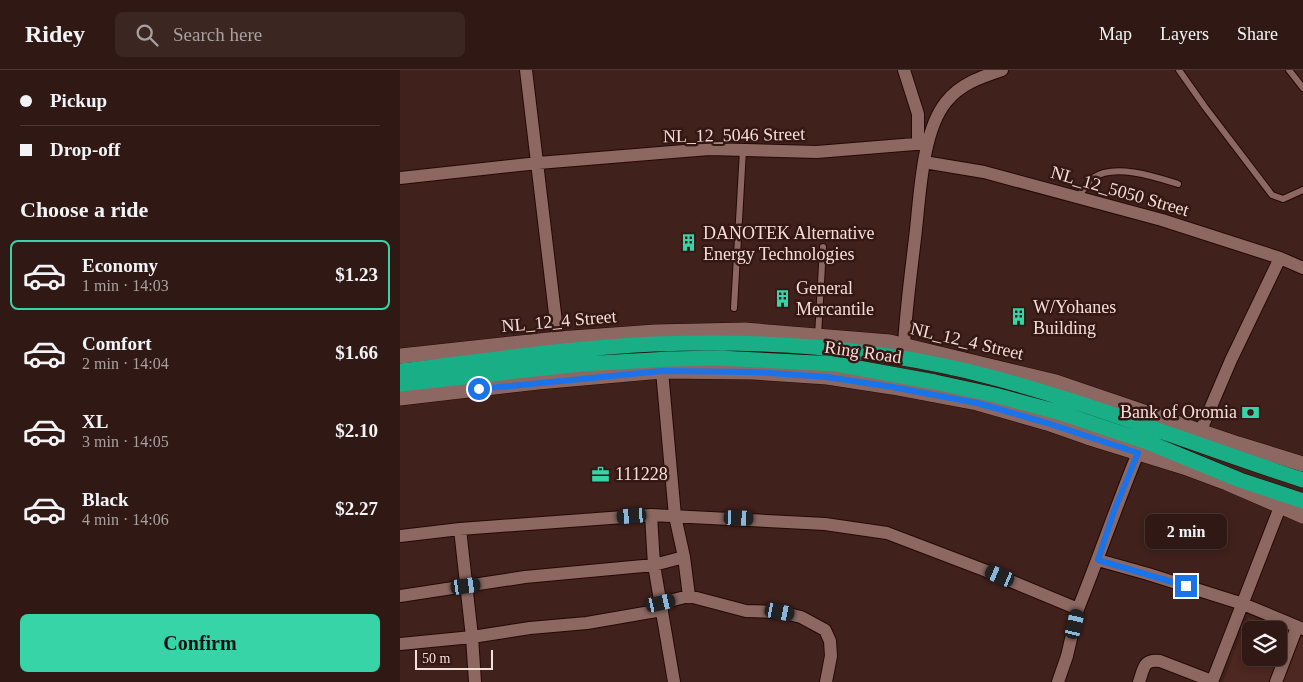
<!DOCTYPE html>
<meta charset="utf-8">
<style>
:root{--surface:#301915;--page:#3c2622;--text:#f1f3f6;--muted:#a8a0a0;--line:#4b3834;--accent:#36d4a7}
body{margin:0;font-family:Georgia,serif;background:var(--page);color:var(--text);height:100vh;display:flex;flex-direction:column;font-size:19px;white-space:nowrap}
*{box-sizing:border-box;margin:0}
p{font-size:16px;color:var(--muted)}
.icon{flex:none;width:28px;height:28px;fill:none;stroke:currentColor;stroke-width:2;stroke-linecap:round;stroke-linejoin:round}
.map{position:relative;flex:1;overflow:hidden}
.panel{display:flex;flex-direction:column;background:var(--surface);width:400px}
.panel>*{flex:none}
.guide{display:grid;align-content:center;height:110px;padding:0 20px;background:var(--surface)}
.fabs{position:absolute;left:842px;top:551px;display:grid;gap:10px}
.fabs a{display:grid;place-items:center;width:45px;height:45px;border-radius:8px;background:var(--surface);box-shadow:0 2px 8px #0003,0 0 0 1px var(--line);font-size:25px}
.scale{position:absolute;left:15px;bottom:12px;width:78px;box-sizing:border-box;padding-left:5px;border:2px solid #f4deda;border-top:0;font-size:14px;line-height:18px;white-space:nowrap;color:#f4deda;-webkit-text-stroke:4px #351713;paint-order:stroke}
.end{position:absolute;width:22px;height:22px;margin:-11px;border:6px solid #1a73e8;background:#fff;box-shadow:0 0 0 2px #fff}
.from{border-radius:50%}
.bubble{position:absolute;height:35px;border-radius:8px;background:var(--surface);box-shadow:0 2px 8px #0003,0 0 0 1px var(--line);font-size:16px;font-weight:600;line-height:35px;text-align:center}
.car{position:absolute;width:15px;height:30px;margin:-15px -8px;border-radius:6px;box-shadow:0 0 4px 1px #0007;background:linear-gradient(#222 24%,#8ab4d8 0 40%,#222 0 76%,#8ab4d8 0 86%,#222 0)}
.guide b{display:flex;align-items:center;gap:18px;height:48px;font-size:19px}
.guide b+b{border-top:1px solid var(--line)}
.guide i{width:12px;height:12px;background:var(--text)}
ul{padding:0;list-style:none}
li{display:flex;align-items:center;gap:15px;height:70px;margin:0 10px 8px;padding:0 10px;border:2px solid transparent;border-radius:8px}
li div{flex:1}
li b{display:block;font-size:19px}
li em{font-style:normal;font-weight:600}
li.current{border-color:var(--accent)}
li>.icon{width:45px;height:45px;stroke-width:1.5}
h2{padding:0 20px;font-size:22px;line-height:60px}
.cta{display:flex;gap:10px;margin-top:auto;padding:10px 20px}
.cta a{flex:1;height:58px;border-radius:8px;background:var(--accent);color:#111;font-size:20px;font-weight:600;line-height:58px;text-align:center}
header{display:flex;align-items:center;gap:30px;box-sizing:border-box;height:70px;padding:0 25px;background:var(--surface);border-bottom:1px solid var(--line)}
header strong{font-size:24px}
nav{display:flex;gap:28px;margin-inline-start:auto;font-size:18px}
.search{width:350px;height:45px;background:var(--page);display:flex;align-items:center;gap:12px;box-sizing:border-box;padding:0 18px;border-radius:8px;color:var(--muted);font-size:19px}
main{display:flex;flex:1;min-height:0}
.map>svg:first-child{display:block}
</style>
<header>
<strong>Ridey</strong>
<div class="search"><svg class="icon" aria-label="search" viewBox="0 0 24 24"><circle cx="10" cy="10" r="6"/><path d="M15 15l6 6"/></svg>Search here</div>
<nav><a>Map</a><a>Layers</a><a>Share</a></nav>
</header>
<main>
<section class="panel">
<div class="guide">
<b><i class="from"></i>Pickup</b>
<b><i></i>Drop-off</b>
</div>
<h2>Choose a ride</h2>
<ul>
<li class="current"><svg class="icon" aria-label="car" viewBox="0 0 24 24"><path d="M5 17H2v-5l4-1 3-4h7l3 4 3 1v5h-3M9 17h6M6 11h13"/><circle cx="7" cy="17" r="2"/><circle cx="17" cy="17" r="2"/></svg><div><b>Economy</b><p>1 min · 14:03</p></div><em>$1.23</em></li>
<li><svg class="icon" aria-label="car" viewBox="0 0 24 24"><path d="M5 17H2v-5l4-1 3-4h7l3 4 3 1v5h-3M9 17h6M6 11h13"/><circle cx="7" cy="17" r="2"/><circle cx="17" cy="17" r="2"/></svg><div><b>Comfort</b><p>2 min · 14:04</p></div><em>$1.66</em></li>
<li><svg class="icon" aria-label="car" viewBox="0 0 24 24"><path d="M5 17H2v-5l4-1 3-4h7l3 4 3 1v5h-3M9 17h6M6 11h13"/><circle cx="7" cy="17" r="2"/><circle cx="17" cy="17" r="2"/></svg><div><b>XL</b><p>3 min · 14:05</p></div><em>$2.10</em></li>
<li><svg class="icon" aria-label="car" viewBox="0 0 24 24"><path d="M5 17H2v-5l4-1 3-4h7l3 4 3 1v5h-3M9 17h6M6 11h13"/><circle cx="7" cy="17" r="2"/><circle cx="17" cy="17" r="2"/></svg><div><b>Black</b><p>4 min · 14:06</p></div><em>$2.27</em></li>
</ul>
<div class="cta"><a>Confirm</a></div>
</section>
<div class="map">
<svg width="903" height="612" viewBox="0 0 903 612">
<rect width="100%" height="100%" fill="#40211c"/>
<path fill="#4d2721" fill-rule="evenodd" d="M848,547L903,568V612H823ZM851,560H879V588H851Z"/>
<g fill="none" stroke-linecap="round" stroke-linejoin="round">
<defs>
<path id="lane" d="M779,0L805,37L872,125L883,129L903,120
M889,0L903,18
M678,127C683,121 687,113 693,108C714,93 756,107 778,114
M334,238L343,80
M418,266L423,177"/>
<path id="street" d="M126,0L158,269
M504,0L518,44V74
M524,92L584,102L762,150L880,188L903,198
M0,108L138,93L309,79L417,82L527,73
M504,275C506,239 511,203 515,168C520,129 521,63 546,32C560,14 581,7 602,0
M262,301L275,446L284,487L289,526
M801,360L831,290L880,188
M251,445L254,495L274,612
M0,466L60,459L251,445L425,454L487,463L584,500L678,539C699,487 717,434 738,383
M698,490L748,504L843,534L903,559
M0,526L125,507L254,495L284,487
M261,533L289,526L346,541L380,542L401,547L425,560L430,571L431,586L426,612
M0,574L72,567L60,459
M75,612L72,567L130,558L187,553L262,540
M658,612L667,586L678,539
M739,612C744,598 743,589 760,591L812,611
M812,612L880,437
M876,612L897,557"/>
<path id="secondary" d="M0,286L158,269L255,262L345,260L490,272L656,312L838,374L903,394
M0,328L138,312L262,301L353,302L427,307L492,317L577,333L647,353L687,367L784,397L827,413L903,446"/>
<path id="highway" d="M0,301C84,291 169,278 254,274C358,270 466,277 567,301C682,329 791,374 903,410
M0,314L181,294L270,289L318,288L436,294L535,312L595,325L658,342L750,373L840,410L903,431"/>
</defs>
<use href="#lane" stroke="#250906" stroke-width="8"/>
<use href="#street" stroke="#250906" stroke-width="14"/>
<use href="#secondary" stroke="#250906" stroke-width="16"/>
<use href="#highway" stroke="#250906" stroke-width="16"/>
<use href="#lane" stroke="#8d6862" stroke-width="6"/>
<use href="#street" stroke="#8d6862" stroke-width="12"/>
<use href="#secondary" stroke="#8d6862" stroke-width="15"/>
<use href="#highway" stroke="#19ae86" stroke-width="15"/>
</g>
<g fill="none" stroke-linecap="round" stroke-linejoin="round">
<path stroke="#1a73e8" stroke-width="6" d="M79,319L262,301L353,302L427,307L492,317L577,333L647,353L738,383L714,441L698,490L786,516"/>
</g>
<defs>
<symbol id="building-bare" viewBox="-9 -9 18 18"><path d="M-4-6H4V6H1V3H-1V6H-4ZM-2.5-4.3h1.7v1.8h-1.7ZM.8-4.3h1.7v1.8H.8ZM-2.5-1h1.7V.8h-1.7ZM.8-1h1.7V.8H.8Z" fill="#36d4a7" stroke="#351713" stroke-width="2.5" paint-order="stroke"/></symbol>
<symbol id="bank-bare" viewBox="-9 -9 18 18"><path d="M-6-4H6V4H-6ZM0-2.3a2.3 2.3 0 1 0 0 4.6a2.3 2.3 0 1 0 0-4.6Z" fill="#36d4a7" stroke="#351713" stroke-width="2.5" paint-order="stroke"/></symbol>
<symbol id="office-bare" viewBox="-9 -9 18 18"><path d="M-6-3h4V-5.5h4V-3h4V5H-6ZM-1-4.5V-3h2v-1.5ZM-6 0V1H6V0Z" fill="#36d4a7" stroke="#351713" stroke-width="2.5" paint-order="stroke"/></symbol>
</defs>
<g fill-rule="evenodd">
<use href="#building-bare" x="276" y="160" width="25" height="25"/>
<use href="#building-bare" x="370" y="216" width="25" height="25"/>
<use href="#building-bare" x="606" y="234" width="25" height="25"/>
<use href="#bank-bare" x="838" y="330" width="25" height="25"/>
<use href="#office-bare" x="188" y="392" width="25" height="25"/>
</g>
<g text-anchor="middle" stroke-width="5" stroke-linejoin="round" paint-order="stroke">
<g font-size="18" fill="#f4deda" stroke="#351713">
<text transform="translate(334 65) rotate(-1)" y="6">NL_12_5046 Street</text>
<text transform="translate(720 121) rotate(16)" y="6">NL_12_5050 Street</text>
<text transform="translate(159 251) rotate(-5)" y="6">NL_12_4 Street</text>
<text transform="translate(567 271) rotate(13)" y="6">NL_12_4 Street</text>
<text transform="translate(463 282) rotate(8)" y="6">Ring Road</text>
</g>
<g font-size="18" fill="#f4deda" stroke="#351713" text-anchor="start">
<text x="303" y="169">DANOTEK Alternative<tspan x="303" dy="21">Energy Technologies</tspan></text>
<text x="396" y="224">General<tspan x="396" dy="21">Mercantile</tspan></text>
<text x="633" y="243">W/Yohanes<tspan x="633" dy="21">Building</tspan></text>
<text x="837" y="348" text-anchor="end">Bank of Oromia</text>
<text x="215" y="410">111228</text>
</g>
</g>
</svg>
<div class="fabs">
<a><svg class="icon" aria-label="layers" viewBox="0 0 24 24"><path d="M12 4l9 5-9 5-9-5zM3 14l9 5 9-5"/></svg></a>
</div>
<div class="scale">50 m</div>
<i class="end from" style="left:79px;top:319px"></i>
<i class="end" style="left:786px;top:516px"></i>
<div class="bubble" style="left:745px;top:444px;width:82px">2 min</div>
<i class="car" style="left:232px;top:446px;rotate:266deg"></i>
<i class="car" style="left:339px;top:448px;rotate:92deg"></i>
<i class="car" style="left:600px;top:506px;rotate:293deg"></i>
<i class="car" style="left:66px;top:516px;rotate:82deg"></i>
<i class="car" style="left:261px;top:533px;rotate:77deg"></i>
<i class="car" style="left:380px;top:542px;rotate:101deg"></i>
<i class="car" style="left:675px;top:554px;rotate:13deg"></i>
</div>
</main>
